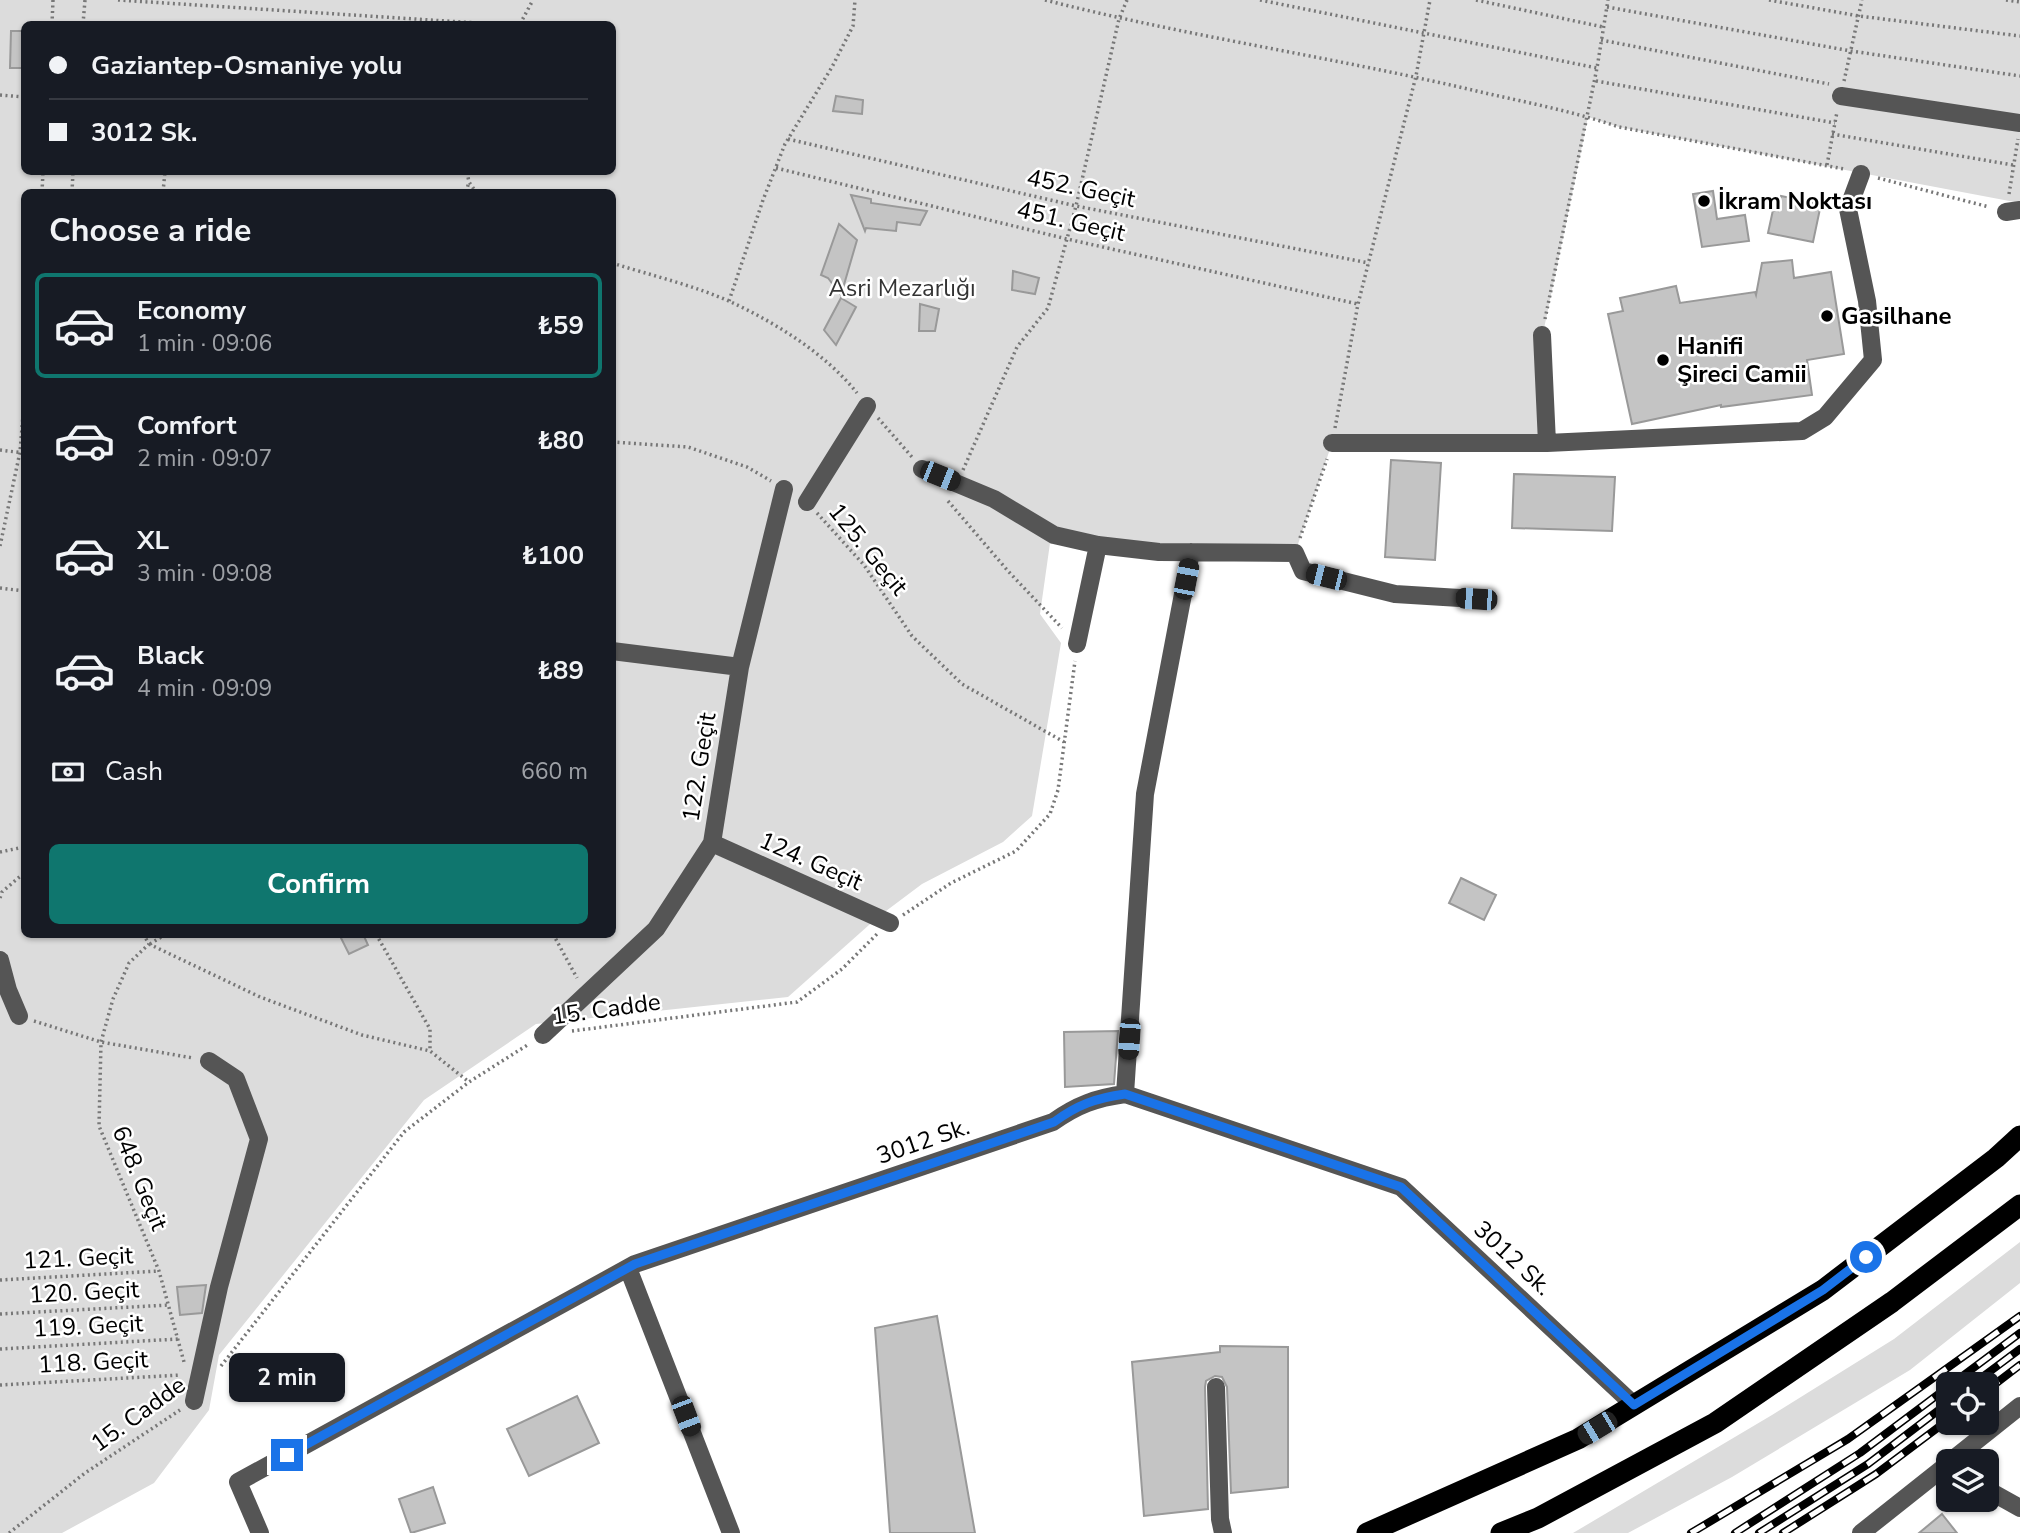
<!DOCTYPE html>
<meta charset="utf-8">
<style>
:root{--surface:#171b24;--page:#20242c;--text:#f1f3f6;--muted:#9ea1a6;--line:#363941;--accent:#0f766e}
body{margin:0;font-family:"Nunito Sans",sans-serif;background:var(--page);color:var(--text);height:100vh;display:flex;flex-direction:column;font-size:26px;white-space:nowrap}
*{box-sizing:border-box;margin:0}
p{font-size:23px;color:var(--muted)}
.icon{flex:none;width:38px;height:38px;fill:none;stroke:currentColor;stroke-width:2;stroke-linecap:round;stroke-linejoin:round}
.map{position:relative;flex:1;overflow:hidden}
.side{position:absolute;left:21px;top:189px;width:595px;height:749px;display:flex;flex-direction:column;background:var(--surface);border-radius:10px;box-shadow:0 2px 5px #0004}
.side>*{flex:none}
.top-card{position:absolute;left:21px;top:21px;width:595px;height:154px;border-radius:10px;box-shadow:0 2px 5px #0004;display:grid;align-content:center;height:154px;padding:0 28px;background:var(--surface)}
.tools{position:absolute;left:1936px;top:1372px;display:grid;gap:14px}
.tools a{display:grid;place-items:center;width:63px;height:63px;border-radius:10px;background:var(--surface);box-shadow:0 2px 5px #0004;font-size:35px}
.end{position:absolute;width:32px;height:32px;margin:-16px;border:9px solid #1a73e8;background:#fff;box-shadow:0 0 0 4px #fff}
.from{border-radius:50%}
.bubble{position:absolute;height:49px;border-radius:10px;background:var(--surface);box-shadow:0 2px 5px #0004;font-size:23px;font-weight:700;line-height:49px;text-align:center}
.car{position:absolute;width:21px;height:42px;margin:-21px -10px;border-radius:9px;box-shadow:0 0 5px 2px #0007;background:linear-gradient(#222 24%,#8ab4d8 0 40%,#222 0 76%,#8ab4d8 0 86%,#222 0)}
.top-card b{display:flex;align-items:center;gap:24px;height:66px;font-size:26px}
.top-card b+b{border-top:2px solid var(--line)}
.top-card i{width:18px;height:18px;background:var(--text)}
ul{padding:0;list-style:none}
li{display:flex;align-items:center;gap:21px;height:105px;margin:0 14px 10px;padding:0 14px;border:4px solid transparent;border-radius:10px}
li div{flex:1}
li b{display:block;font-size:26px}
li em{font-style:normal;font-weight:700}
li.on{border-color:var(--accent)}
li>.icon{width:63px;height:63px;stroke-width:1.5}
h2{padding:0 28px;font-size:32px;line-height:84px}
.pay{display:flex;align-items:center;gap:18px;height:77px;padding:0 28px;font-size:26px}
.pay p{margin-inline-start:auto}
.button{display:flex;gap:14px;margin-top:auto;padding:14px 28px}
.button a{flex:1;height:80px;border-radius:10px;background:var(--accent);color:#fff;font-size:28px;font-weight:700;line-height:80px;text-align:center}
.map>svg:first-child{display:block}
</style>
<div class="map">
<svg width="2020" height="1533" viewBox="0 0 2020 1533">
<rect width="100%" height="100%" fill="#fff"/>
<path fill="#dcdcdc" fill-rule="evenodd" d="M0,0H2020V203L1619,127L1588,117L1541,343V442L1332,443L1295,553L1051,536L1040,614L1061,643L1032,816L1003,842L922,884L878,917L788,997L536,1024L424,1100L219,1355L209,1410L154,1483L62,1533H0ZM24,24H612V172H24ZM24,192H612V934H24Z
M2020,1242V1283L1910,1370L1732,1477L1628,1533H1573L1772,1415L1894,1339Z"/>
<path fill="#c4c4c4" stroke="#999" stroke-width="2" d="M11,31H24V68H10Z
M836,96L863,100L862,114L833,111Z
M1713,191L1717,219L1745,215L1749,241L1702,247L1693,194Z
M851,195L871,199V203L927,211L920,225L897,222L896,231L866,228L865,231Z
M1781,196L1821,204L1813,242L1768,233L1773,210L1778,211Z
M839,224L857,240L841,295L828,278L821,275Z
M1792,260L1794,278L1831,272L1844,354L1807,360L1812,395L1721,407V405L1632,424L1608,314L1623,311L1620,298L1676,286L1680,303L1755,292L1756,295L1762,263Z
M1013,271L1039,278L1035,294L1012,290Z
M841,298L856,307L836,345L824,330Z
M920,304L939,309L935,331H919Z
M1391,460L1441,463L1435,560L1385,557Z
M1514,474L1615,477L1612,531L1512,528Z
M1461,878L1496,895L1484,920L1449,903Z
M339,934H363L368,945L349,954Z
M1118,1031L1114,1084L1065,1087L1064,1032Z
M206,1285L202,1313L180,1315L177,1287Z
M937,1316L975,1533H890L875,1328Z
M1220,1346L1288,1347V1487L1231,1493L1227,1387L1222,1377L1215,1376L1206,1381L1205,1387L1208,1509L1144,1516L1132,1362L1220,1352Z
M577,1396L599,1443L529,1476L507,1429Z
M433,1487L445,1523L411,1533L399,1499Z
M1942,1514L1957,1533H1919Z"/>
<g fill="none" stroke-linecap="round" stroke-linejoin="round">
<path stroke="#777" stroke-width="3.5" stroke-dasharray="2 3.5" stroke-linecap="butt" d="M118,0L493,24
M1045,0C1190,37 1339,58 1485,93C1530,103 1575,112 1619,127L1844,169
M1260,0L1597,68
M1476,0L1603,27
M1769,0L1859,16L2020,36
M2006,0L2020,2
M1607,7L1851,51L2020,76
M52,24L53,0
M83,24L85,0
M520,24L533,0
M1601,40L1829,84
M1596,81L1835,123
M1844,81L1862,0
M0,95L24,97
M1832,134L2013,165
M788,139L1076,206L1369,263
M1827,165L1837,112
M776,168L1067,239L1358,304
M467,172L469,182L476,192
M1878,178L1989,207
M42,192L43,172
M72,192L73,172
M163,192L165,172
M466,192L469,182
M2009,194L2018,139
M612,263C650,275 696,286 731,302C776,323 826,354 857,393
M729,301L763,200L785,144L832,67L853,26L855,0
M1545,319L1597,68L1608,0
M878,418L912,457
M1335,428L1358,304L1416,76L1430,0
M612,442L688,447L747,467L771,481
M0,450L24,453
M963,470L1017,347L1048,308L1076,206L1119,19L1127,0
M948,501L1008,571L1062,628
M817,513L864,565L912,636L962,684L1064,742
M1300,538L1327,459
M0,546L20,452L24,403
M0,588L24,591
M0,852L24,847
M0,898L2,892L24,873
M23,914L24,913
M903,915L951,883L1016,851L1050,814L1058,790L1075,661
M143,934L149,944L129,963L113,999L101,1042L99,1126L159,1271L184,1362
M376,934L430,1029V1051
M553,934L577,978
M149,944L260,997L362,1035L430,1051L469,1082
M150,944L166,934
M34,1021L101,1042L193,1058
M572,1031L797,1002L842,969L877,934
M0,1280L159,1271
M0,1314L169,1305
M0,1349L178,1339
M221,1366L404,1132L469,1082L529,1044
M0,1385L181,1375
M9,1533L85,1473L180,1410"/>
<path stroke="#555" stroke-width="18" d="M1841,96L2020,123
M2006,212L2020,210
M1332,443H1547L1542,335
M1547,443L1802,431L1825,417L1873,360L1867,301L1848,209L1861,174
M922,469L994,499L1054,535L1098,545L1159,552L1295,553L1303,571L1395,594L1476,599
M807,502L867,406
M1077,644L1098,545
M612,651L740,667
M712,843L890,923
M0,960L8,990L19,1016
M543,1035L656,929L712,843L740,667L784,489
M1125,1094L1145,794L1191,552
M628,1268L731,1533
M1216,1387L1220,1519L1223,1533
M194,1401L219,1287L259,1139L236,1079L209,1061
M1951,1461L2020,1406
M1986,1489L2020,1508
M260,1533L238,1482L635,1264L1053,1122C1077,1105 1096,1098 1125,1094L1401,1187L1634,1405
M1861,1533L1948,1464"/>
<path stroke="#000" stroke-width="21" d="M1367,1533L1578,1439L1823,1290L1996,1158L2020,1136
M1501,1533L1538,1518L1715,1423L1892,1302L2020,1205"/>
<defs>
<path id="rail" d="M1952,1384L2020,1333
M1973,1384L2020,1349
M1986,1391L2020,1365
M1691,1533L1848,1439L2020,1316
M1735,1533L1860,1453L1948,1387
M1759,1533L1868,1464L1948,1403
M1783,1533L1876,1474L1948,1420"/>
</defs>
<use href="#rail" stroke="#000" stroke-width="8"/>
<use href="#rail" stroke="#fff" stroke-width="5" stroke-dasharray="16" stroke-linecap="butt"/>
</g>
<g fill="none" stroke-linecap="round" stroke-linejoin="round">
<path stroke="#1a73e8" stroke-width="9" d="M287,1455L635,1264L1054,1122C1077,1105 1096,1098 1125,1094L1401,1187L1634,1405L1823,1290L1866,1257"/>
</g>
<g fill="#000" stroke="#fff" stroke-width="2.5">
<circle cx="1704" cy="201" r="7"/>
<circle cx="1827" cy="316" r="7"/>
<circle cx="1663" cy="360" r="7"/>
</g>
<g text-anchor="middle" stroke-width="5" stroke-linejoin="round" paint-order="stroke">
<g font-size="24" fill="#000" stroke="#fff">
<text transform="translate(1081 188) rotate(12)" y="8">452. Geçit</text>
<text transform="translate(1071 221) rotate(13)" y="8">451. Geçit</text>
<text transform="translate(868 549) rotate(51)" y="8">125. Geçit</text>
<text transform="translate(699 767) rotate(-81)" y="8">122. Geçit</text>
<text transform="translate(811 861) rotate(24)" y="8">124. Geçit</text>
<text transform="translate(606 1009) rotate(-8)" y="8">15. Cadde</text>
<text transform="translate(923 1141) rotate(-19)" y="8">3012 Sk.</text>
<text transform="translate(140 1178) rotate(68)" y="8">648. Geçit</text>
<text transform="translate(78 1258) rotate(-3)" y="8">121. Geçit</text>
<text transform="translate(1513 1258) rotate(43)" y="8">3012 Sk.</text>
<text transform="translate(84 1292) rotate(-3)" y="8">120. Geçit</text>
<text transform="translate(88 1326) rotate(-3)" y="8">119. Geçit</text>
<text transform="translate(93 1362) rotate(-3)" y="8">118. Geçit</text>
<text transform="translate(138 1414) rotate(-36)" y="8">15. Cadde</text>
</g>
<g font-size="24" font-weight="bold" fill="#000" stroke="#fff" text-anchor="start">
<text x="1718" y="209">İkram Noktası</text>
<text x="1841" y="324">Gasilhane</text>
<text x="1677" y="354">Hanifi<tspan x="1677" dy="28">Şireci Camii</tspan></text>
</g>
<g font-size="24" fill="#333" stroke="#fff">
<text x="902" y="296">Asri Mezarlığı</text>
</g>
</g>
</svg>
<div class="tools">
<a><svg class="icon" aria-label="locate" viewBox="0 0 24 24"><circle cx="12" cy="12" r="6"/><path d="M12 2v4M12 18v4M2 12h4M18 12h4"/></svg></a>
<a><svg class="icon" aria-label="layers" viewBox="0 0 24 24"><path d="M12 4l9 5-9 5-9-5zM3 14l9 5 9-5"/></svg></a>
</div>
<i class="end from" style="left:1866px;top:1257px"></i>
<i class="end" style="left:287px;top:1455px"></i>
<div class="bubble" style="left:229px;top:1353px;width:116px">2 min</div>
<i class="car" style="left:940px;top:476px;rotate:112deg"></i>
<i class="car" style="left:1326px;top:577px;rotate:284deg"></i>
<i class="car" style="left:1186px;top:579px;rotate:11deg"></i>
<i class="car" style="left:1476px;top:599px;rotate:274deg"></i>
<i class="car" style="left:1129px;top:1039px;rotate:184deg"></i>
<i class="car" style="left:686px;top:1416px;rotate:159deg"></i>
<i class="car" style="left:1597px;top:1428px;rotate:239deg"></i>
<div class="top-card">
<b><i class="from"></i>Gaziantep-Osmaniye yolu</b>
<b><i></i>3012 Sk.</b>
</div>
<section class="side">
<h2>Choose a ride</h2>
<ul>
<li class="on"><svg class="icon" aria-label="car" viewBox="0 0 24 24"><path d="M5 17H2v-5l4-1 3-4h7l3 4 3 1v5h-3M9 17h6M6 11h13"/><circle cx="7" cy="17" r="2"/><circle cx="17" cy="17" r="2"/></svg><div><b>Economy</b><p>1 min · 09:06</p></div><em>₺59</em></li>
<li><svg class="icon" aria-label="car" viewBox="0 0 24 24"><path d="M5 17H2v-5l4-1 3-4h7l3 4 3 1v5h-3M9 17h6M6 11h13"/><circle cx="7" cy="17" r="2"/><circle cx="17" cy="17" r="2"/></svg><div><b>Comfort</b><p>2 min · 09:07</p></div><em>₺80</em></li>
<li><svg class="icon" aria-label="car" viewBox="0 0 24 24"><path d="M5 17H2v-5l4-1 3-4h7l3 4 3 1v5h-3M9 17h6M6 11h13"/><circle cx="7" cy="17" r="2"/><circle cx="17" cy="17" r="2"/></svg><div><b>XL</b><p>3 min · 09:08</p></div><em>₺100</em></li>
<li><svg class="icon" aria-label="car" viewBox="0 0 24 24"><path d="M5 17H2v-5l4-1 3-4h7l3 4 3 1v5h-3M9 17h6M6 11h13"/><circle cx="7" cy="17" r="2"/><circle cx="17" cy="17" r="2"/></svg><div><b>Black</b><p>4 min · 09:09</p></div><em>₺89</em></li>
</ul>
<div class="pay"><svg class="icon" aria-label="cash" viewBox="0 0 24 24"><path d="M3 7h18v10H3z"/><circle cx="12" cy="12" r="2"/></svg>Cash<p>660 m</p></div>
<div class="button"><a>Confirm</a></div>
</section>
</div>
